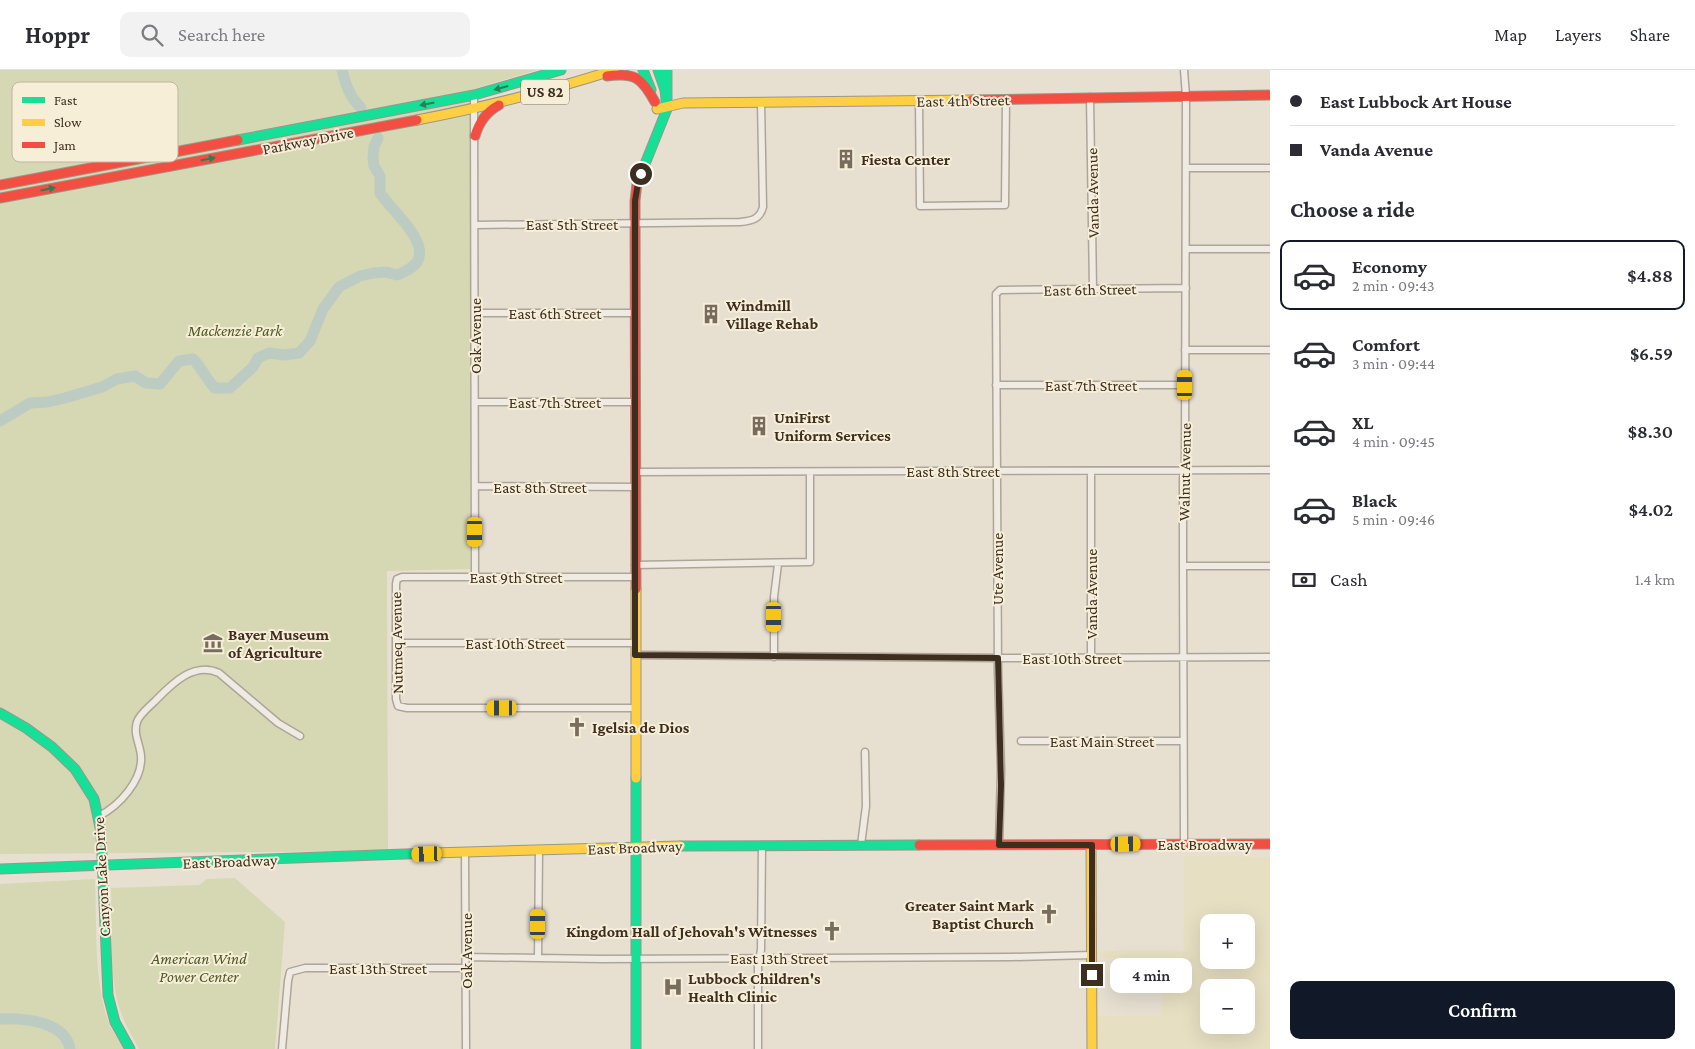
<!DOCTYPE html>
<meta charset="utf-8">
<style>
:root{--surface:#fff;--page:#f2f2f3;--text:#2b2b33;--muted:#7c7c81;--line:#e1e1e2;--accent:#111827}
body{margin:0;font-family:"Crimson Pro",serif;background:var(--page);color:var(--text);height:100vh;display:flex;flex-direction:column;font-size:19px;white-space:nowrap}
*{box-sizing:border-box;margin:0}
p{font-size:16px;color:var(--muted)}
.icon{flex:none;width:28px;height:28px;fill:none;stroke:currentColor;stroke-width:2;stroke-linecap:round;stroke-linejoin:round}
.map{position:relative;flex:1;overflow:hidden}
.side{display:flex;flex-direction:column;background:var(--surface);width:425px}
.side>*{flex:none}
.top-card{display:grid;align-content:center;height:110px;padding:0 20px;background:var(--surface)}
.tools{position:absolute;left:1200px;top:844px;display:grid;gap:10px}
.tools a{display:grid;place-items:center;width:55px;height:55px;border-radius:10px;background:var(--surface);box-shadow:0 5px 20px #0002;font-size:25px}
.end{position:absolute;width:22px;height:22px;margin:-11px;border:6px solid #3d2e20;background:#fff;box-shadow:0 0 0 2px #fff}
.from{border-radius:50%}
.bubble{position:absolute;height:35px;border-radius:10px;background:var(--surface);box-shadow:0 5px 20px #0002;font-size:16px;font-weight:600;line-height:35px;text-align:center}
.car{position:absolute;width:15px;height:30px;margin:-15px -8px;border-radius:6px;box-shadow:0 0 4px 1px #0007;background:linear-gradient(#f5c518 24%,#345 0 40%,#f5c518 0 76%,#345 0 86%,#f5c518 0)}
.top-card b{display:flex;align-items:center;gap:18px;height:48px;font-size:19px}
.top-card b+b{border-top:1px solid var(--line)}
.top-card i{width:12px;height:12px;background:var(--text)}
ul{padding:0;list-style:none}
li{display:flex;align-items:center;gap:15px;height:70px;margin:0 10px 8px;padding:0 10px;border:2px solid transparent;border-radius:10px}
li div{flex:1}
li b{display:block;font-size:19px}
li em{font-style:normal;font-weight:600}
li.current{border-color:var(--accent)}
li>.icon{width:45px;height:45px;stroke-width:1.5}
h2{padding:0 20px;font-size:22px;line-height:60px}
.pay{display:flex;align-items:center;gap:12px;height:55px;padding:0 20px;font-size:19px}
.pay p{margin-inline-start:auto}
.cta{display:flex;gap:10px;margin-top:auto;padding:10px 20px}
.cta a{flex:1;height:58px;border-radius:10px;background:var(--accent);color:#fff;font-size:20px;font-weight:600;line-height:58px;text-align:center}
header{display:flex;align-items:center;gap:30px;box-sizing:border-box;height:70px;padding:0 25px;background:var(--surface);border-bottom:1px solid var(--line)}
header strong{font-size:24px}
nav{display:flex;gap:28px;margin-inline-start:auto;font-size:18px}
.search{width:350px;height:45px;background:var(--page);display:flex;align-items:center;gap:12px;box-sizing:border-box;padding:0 18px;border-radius:10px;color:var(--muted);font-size:19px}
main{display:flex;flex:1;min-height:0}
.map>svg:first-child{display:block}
</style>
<header>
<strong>Hoppr</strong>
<div class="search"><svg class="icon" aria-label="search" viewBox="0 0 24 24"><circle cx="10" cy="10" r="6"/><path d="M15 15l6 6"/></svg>Search here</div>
<nav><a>Map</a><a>Layers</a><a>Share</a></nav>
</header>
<main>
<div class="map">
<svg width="1270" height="979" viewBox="0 0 1270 979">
<rect width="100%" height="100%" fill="#e7e0d1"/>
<path fill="#e6dfc2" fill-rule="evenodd" d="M1184,786L1270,787V979H1095V946H1161V888H1100V881H1184ZM1209,852H1246V890H1209ZM1209,918H1246V955H1209Z"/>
<path fill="#d6d7b3" d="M0,0H537L470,20V499L387,501L388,781L0,784Z
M235,808L285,852L275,979H139C133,968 126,956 122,945C108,910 112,856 111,818L199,815L207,809Z
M95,809C97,855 93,913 110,956C114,964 120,971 124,979H0V814Z"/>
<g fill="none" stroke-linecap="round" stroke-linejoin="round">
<path stroke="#bcccc2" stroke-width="11" d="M342,0C346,15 349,26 361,38
M0,351L30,333L48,332L65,328L102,317L117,309L135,306L146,313L160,314L179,291L193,289C202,298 206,309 215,318H230L253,297L258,288L269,283L284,285L299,283L310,271L323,239L339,217L360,206L373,203L386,202L397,205C404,202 412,199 417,192C430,171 390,139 380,123V106L374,96L373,88L374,77L378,68
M0,949C24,948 65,951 70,979"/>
<defs>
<path id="street" d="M474,25L475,508
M1090,27L1093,219
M919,31L920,136L1005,135L1006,29
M1186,98H1270
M475,155L740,152C752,151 760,149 763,137L761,32
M1186,179H1270
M475,243H635
M1185,280H1270
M996,315H1185
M475,332H635
M636,402L1270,400
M475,416L636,417
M635,495L810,492V402
M1183,496H1270
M635,507H402L397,509L396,514V629L398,636L407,638H635
M396,573H635
M635,585L998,588L1270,587
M774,587V527L778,494
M1091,588V401
M1021,671H1183
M99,746C119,736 143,710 141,686C140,674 133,664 137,652C139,645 149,637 154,632C171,615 193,591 219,603L278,653L300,666
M861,775L866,736L865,682
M999,775L1001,700L998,602L996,224L1000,220L1186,218
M1184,775L1183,496V409L1185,392L1186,26L1184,0
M465,783L466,979
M466,887L603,889L1011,887L1092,885
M538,888L539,780
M282,979L288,911L290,902L305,898H466
M758,979V895L761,880L762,775"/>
<path id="fast" d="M643,0L651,20
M667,0V29
M238,70L474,25L561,0
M641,104L667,39L665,20L658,0
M0,643L26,658L52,677L75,699L94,729L101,762L108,925L115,952L130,979
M680,776L919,775
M0,799L432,783
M636,979V708"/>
<path id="slow" d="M657,39L683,33L972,30
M417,50C484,37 549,21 614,0
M636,519V708
M1091,775L1092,979
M432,783L680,776"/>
<path id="jam" d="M607,6C635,2 642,8 655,32
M972,30L1270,25
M475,66C479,52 486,42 499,35
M0,115L238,70
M0,128L417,50
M636,519L635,131L637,113L641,104
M919,775L1270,774"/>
</defs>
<use href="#street" stroke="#ada599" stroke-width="9"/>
<use href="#fast" stroke="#9c958a" stroke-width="11"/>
<use href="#slow" stroke="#9c958a" stroke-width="11"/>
<use href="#jam" stroke="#9c958a" stroke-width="11"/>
<use href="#street" stroke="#efebe3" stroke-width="6"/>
<use href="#fast" stroke="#16e098" stroke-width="9"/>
<use href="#slow" stroke="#ffcf43" stroke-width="9"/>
<use href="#jam" stroke="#f24e42" stroke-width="9"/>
</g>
<defs><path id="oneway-solid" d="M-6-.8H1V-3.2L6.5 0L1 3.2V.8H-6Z" transform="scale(1.25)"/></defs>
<g fill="#2b7e56">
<use href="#oneway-solid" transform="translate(501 18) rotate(165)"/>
<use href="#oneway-solid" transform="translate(427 34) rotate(169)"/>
<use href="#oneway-solid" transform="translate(208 89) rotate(-11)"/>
<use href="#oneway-solid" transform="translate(48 119) rotate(-11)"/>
</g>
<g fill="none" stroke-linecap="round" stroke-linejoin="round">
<path stroke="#3d2e20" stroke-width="6" d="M641,104L638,113L635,131V585L998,588L1001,715L999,775H1092V905"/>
</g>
<defs>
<symbol id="building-bare" viewBox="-9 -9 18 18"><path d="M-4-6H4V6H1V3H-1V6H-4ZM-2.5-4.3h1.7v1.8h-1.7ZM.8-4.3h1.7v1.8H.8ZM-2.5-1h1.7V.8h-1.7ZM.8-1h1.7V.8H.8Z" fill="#786c5e" stroke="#f7eed8" stroke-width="2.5" paint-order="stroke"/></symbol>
<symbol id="museum-bare" viewBox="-9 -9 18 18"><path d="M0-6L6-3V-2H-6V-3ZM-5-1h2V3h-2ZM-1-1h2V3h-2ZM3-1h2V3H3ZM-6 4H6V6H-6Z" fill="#786c5e" stroke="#f7eed8" stroke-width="2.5" paint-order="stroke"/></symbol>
<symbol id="church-bare" viewBox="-9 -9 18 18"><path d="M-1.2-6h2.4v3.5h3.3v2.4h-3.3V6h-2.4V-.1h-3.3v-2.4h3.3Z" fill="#786c5e" stroke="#f7eed8" stroke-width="2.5" paint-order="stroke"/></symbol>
<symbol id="hospital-bare" viewBox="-9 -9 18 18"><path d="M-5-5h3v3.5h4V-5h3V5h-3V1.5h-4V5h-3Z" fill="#786c5e" stroke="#f7eed8" stroke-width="2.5" paint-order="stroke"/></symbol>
</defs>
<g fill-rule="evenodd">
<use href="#building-bare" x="832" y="75" width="28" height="28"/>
<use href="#building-bare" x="697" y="230" width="28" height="28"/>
<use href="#building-bare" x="745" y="342" width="28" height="28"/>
<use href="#museum-bare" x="199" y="559" width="28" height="28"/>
<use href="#church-bare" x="563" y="643" width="28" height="28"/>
<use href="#church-bare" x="1035" y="830" width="28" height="28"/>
<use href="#church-bare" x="818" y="847" width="28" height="28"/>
<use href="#hospital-bare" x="659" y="903" width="28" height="28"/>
</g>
<g text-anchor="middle" stroke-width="4" stroke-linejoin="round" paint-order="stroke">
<rect fill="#f7eed8" stroke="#756857" stroke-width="1" x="521" y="9.5" width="48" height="25" rx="4"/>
<g font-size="15" font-weight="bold" fill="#3d2e20">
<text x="545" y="27">US 82</text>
</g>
<g font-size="16" fill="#3d2e20" stroke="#f7eed8">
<text transform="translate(963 30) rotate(-1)" y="6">East 4th Street</text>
<text transform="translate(308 70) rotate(-11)" y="6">Parkway Drive</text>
<text transform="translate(1092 123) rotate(-91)" y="6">Vanda Avenue</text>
<text x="572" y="160">East 5th Street</text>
<text transform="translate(1090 219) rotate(-1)" y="6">East 6th Street</text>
<text x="555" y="249">East 6th Street</text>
<text transform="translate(475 266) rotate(-90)" y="6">Oak Avenue</text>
<text x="1091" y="321">East 7th Street</text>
<text x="555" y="338">East 7th Street</text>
<text x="953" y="407">East 8th Street</text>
<text transform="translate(1184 402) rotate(-89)" y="6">Walnut Avenue</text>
<text x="540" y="423">East 8th Street</text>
<text transform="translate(997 499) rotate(-90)" y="6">Ute Avenue</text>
<text x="516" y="513">East 9th Street</text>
<text transform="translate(1091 524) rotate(-90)" y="6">Vanda Avenue</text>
<text transform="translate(396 573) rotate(-91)" y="6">Nutmeq Avenue</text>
<text x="515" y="579">East 10th Street</text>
<text x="1072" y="594">East 10th Street</text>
<text x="1102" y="677">East Main Street</text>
<text x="1205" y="780">East Broadway</text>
<text transform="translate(635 777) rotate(-2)" y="6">East Broadway</text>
<text transform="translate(230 791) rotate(-2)" y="6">East Broadway</text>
<text transform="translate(101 807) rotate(-93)" y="6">Canyon Lake Drive</text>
<text transform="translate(466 881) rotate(-90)" y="6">Oak Avenue</text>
<text x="779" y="894">East 13th Street</text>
<text x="378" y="904">East 13th Street</text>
</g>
<g font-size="16" font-weight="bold" fill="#3d2e20" stroke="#f7eed8" text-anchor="start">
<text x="861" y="95">Fiesta Center</text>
<text x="726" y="241">Windmill<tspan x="726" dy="18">Village Rehab</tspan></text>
<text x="774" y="353">UniFirst<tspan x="774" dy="18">Uniform Services</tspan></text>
<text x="228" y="570">Bayer Museum<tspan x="228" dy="18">of Agriculture</tspan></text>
<text x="592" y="663">Igelsia de Dios</text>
<text x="1034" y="841" text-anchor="end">Greater Saint Mark<tspan x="1034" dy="18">Baptist Church</tspan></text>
<text x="817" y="867" text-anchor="end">Kingdom Hall of Jehovah's Witnesses</text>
<text x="688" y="914">Lubbock Children's<tspan x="688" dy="18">Health Clinic</tspan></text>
</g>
<g font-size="16" font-style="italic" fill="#4d5a26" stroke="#f7eed8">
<text x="235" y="266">Mackenzie Park</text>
<text x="199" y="894">American Wind<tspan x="199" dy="18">Power Center</tspan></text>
</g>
</g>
<rect x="12" y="12" width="166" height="80" rx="8" fill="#f7eed8" stroke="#bfb4a1" stroke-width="1"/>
<rect x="22" y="27" width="23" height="6" fill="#16e098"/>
<rect x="22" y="49" width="23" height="7" fill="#ffcf43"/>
<rect x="22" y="72" width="23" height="6" fill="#f24e42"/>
<g font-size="14" fill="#3d2e20">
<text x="54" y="35">Fast</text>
<text x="54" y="57">Slow</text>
<text x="54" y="80">Jam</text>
</g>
</svg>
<div class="tools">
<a>+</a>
<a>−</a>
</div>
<i class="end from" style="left:641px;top:104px"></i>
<i class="end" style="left:1092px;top:905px"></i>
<div class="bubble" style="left:1110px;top:888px;width:82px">4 min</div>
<i class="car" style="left:1185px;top:315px;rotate:0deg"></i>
<i class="car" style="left:475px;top:462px;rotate:180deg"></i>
<i class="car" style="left:774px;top:547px;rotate:180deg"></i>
<i class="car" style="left:502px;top:638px;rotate:270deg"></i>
<i class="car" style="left:1126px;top:774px;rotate:89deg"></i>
<i class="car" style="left:427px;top:784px;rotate:268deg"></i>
<i class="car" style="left:538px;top:854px;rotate:0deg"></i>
</div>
<section class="side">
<div class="top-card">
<b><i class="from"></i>East Lubbock Art House</b>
<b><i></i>Vanda Avenue</b>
</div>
<h2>Choose a ride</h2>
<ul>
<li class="current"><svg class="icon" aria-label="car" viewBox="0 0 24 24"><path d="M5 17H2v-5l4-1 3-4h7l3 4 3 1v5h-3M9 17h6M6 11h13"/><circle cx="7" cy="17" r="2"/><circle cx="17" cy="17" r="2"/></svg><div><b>Economy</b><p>2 min · 09:43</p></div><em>$4.88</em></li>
<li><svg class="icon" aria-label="car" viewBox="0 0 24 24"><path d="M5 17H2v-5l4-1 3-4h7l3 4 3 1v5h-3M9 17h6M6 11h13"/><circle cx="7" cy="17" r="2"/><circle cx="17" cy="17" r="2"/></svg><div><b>Comfort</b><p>3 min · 09:44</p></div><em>$6.59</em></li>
<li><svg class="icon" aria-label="car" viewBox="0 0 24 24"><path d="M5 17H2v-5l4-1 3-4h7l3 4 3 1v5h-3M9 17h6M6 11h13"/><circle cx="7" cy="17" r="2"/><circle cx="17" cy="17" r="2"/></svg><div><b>XL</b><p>4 min · 09:45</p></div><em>$8.30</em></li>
<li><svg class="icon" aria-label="car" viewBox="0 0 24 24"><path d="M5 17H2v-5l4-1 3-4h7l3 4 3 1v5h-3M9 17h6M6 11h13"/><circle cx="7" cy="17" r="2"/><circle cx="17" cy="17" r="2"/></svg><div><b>Black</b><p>5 min · 09:46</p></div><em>$4.02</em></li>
</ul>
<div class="pay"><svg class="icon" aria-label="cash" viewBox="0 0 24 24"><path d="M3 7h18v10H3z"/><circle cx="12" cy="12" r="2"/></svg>Cash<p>1.4 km</p></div>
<div class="cta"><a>Confirm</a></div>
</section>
</main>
